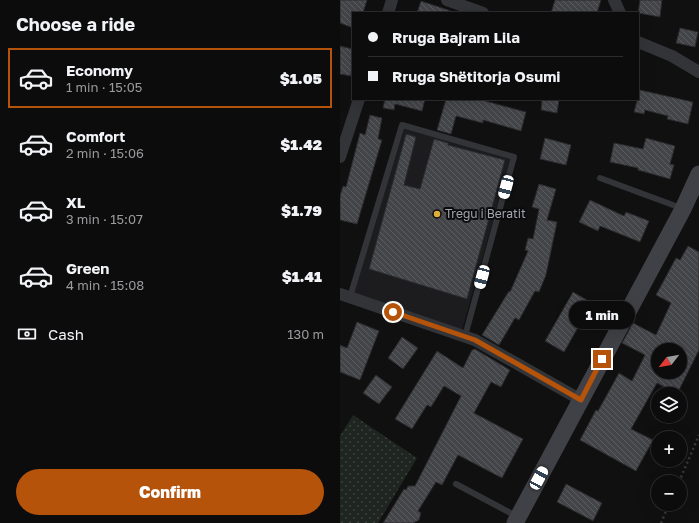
<!DOCTYPE html>
<meta charset="utf-8">
<style>
:root{--surface:#0c0c0d;--page:#151516;--text:#f1f3f6;--muted:#9a9b9d;--line:#2c2c2e;--accent:#b45309}
body{margin:0;font-family:"Golos Text",sans-serif;background:var(--page);color:var(--text);height:100vh;display:flex;flex-direction:column;font-size:15px;white-space:nowrap}
*{box-sizing:border-box;margin:0}
p{font-size:13px;color:var(--muted)}
.icon{flex:none;width:22px;height:22px;fill:none;stroke:currentColor;stroke-width:2;stroke-linecap:round;stroke-linejoin:round}
.map{position:relative;flex:1;overflow:hidden}
.sheet{display:flex;flex-direction:column;background:var(--surface);width:340px}
.sheet>*{flex:none}
.guide{position:absolute;left:12px;top:12px;width:287px;height:88px;border-radius:0px;box-shadow:0 4px 16px #0002,0 0 0 1px var(--line);display:grid;align-content:center;height:88px;padding:0 16px;background:var(--surface)}
.needle{width:26px;rotate:239deg}
.fabs{position:absolute;left:311px;top:343px;display:grid;gap:8px}
.fabs a{display:grid;place-items:center;width:36px;height:36px;border-radius:50%;background:var(--surface);box-shadow:0 4px 16px #0002,0 0 0 1px var(--line);font-size:20px}
.end{position:absolute;width:18px;height:18px;margin:-9px;border:5px solid #b45309;background:#fff;box-shadow:0 0 0 2px #fff}
.from{border-radius:50%}
.bubble{position:absolute;height:28px;border-radius:14px;background:var(--surface);box-shadow:0 4px 16px #0002,0 0 0 1px var(--line);font-size:13px;font-weight:800;line-height:28px;text-align:center}
.car{position:absolute;width:12px;height:24px;margin:-12px -6px;border-radius:5px;box-shadow:0 0 3px 1px #0007;background:linear-gradient(#fff 24%,#345 0 40%,#fff 0 76%,#345 0 86%,#fff 0)}
.guide b{display:flex;align-items:center;gap:14px;height:38px;font-size:15px}
.guide b+b{border-top:1px solid var(--line)}
.guide i{width:10px;height:10px;background:var(--text)}
ul{padding:0;list-style:none}
li{display:flex;align-items:center;gap:12px;height:60px;margin:0 8px 6px;padding:0 8px;border:2px solid transparent;border-radius:0px}
li div{flex:1}
li b{display:block;font-size:15px}
li em{font-style:normal;font-weight:800}
li.active{border-color:var(--accent)}
li>.icon{width:36px;height:36px;stroke-width:1.5}
h2{padding:0 16px;font-size:18px;line-height:48px}
.pay{display:flex;align-items:center;gap:10px;height:44px;padding:0 16px;font-size:15px}
.pay p{margin-inline-start:auto}
.primary-button{display:flex;gap:8px;margin-top:auto;padding:8px 16px}
.primary-button a{flex:1;height:46px;border-radius:24px;background:var(--accent);color:#fff;font-size:16px;font-weight:800;line-height:46px;text-align:center}
main{display:flex;flex:1;min-height:0}
.map>svg:first-child{display:block}
</style>
<main>
<section class="sheet">
<h2>Choose a ride</h2>
<ul>
<li class="active"><svg class="icon" aria-label="car" viewBox="0 0 24 24"><path d="M5 17H2v-5l4-1 3-4h7l3 4 3 1v5h-3M9 17h6M6 11h13"/><circle cx="7" cy="17" r="2"/><circle cx="17" cy="17" r="2"/></svg><div><b>Economy</b><p>1 min · 15:05</p></div><em>$1.05</em></li>
<li><svg class="icon" aria-label="car" viewBox="0 0 24 24"><path d="M5 17H2v-5l4-1 3-4h7l3 4 3 1v5h-3M9 17h6M6 11h13"/><circle cx="7" cy="17" r="2"/><circle cx="17" cy="17" r="2"/></svg><div><b>Comfort</b><p>2 min · 15:06</p></div><em>$1.42</em></li>
<li><svg class="icon" aria-label="car" viewBox="0 0 24 24"><path d="M5 17H2v-5l4-1 3-4h7l3 4 3 1v5h-3M9 17h6M6 11h13"/><circle cx="7" cy="17" r="2"/><circle cx="17" cy="17" r="2"/></svg><div><b>XL</b><p>3 min · 15:07</p></div><em>$1.79</em></li>
<li><svg class="icon" aria-label="car" viewBox="0 0 24 24"><path d="M5 17H2v-5l4-1 3-4h7l3 4 3 1v5h-3M9 17h6M6 11h13"/><circle cx="7" cy="17" r="2"/><circle cx="17" cy="17" r="2"/></svg><div><b>Green</b><p>4 min · 15:08</p></div><em>$1.41</em></li>
</ul>
<div class="pay"><svg class="icon" aria-label="cash" viewBox="0 0 24 24"><path d="M3 7h18v10H3z"/><circle cx="12" cy="12" r="2"/></svg>Cash<p>130 m</p></div>
<div class="primary-button"><a>Confirm</a></div>
</section>
<div class="map">
<svg width="359" height="523" viewBox="0 0 359 523">
<defs>
<pattern id="grass-dots" width="8" height="8" patternUnits="userSpaceOnUse"><rect width="8" height="8" fill="#1f2520"/><path d="M2 2h.1M6 6h.1" fill="none" stroke="#3c423e" stroke-width="1.8" stroke-linecap="round"/></pattern>
<pattern id="building-back-hatch" width="6" height="6" patternUnits="userSpaceOnUse"><rect width="6" height="6" fill="#444549"/><path d="M-1 5l2 2M0 0l6 6M5-1l2 2" fill="none" stroke="#5c5d61"/></pattern>
</defs>
<rect width="100%" height="100%" fill="#101011"/>
<path fill="#1c1c1e" d="M64,129L171,158L122,330L13,295Z"/>
<path fill="url(#grass-dots)" d="M13,415L77,458L38,523H0V436Z"/>
<path fill="url(#building-back-hatch)" stroke="#2a2a2d" fill-rule="evenodd" d="M0,0H27L23,13H13V28L0,23Z
M215,0H261L257,13H211Z
M300,0H322L320,17L298,13Z
M81,1L111,11V13H77Z
M340,28L358,32L355,47L336,43Z
M0,46L13,49L11,76L0,74Z
M300,90L353,102L348,124L327,119L328,116L305,110L304,114L294,112Z
M45,99H85L82,111L55,104L54,110L43,108Z
M106,99H138L186,112L181,131L143,120V123L116,116L111,134L97,130Z
M202,99L219,100L217,113L201,110Z
M30,115L42,118L38,139L42,140L17,224L0,220V196L3,186L6,187L20,133L25,135Z
M66,134L76,137L64,185L80,189L94,139L108,143V145L165,160L127,299L29,269Z
M205,138L231,145L226,165L200,159Z
M306,138L335,146L330,164L334,165L330,179L298,170V168L270,162L274,143L303,149Z
M199,184L216,189L207,220L217,222L206,275L199,292L195,291L179,320L175,318L159,345L142,335L169,291L170,292L188,251L185,250L188,238L193,239L199,209L192,207Z
M250,200L284,216L286,212L309,221L300,242L260,226L258,231L239,222Z
M348,246L359,252V350L337,394L317,383L291,429L313,440L296,471L240,440L256,410L258,411L279,373L292,381L305,355L282,343L293,323L316,335L331,303L316,295L336,258L340,260ZM318,350H340V372H318Z
M233,292L252,303L224,352L205,341Z
M17,322L39,331L20,380L0,372V345L7,348Z
M62,337L78,348L63,369L48,358Z
M135,349L170,370L161,387L151,382L134,413L183,439L162,478L118,455L102,485L96,482L78,511L81,513L79,520L73,523H43L64,489L66,490L68,486H75L121,396L104,386L91,407L87,405L72,429L55,419L97,351L123,368L132,350Z
M36,375L52,387L39,404L23,393Z
M226,484L262,503L253,521L217,502Z"/>
<g fill="none" stroke-linecap="round" stroke-linejoin="round">
<path stroke="#38393d" stroke-width="2.5" stroke-dasharray="2 3" stroke-linecap="butt" d="M339,482L359,435
M321,523L329,504"/>
<path stroke="#333438" stroke-width="6" d="M260,178L341,208
M10,297L62,125L174,157L125,336
M116,484L178,517"/>
<path stroke="#333438" stroke-width="12" d="M107,0L143,13
M274,0L280,13
M48,13L52,0
M298,42L332,56L359,72
M0,157L19,99
M0,294L135,340L241,400"/>
<path stroke="#404146" stroke-width="17" d="M175,523L343,209L359,174"/>
</g>
<g fill="none" stroke-linecap="round" stroke-linejoin="round">
<path stroke="#b45309" stroke-width="5" d="M53,312L135,340L241,400L262,359"/>
</g>
<circle fill="#dead3b" stroke="#0b0b0c" stroke-width="1.5" cx="97" cy="214" r="4"/>
<g text-anchor="middle" stroke-width="4" stroke-linejoin="round" paint-order="stroke">
<g font-size="12" fill="#a3a6b1" stroke="#0b0b0c" text-anchor="start">
<text x="105" y="218">Tregu i Beratit</text>
</g>
</g>
</svg>
<div class="fabs">
<a><svg class="needle" viewBox="-14 -14 28 28"><path d="M0-13l5 13h-10z" fill="#e53935"/><path d="M0 13l5-13h-10z" fill="#9a9b9d"/></svg></a>
<a><svg class="icon" aria-label="layers" viewBox="0 0 24 24"><path d="M12 4l9 5-9 5-9-5zM3 14l9 5 9-5"/></svg></a>
<a>+</a>
<a>−</a>
</div>
<i class="end from" style="left:53px;top:312px"></i>
<i class="end" style="left:262px;top:359px"></i>
<div class="bubble" style="left:229px;top:301px;width:66px">1 min</div>
<i class="car" style="left:166px;top:187px;rotate:195deg"></i>
<i class="car" style="left:142px;top:277px;rotate:195deg"></i>
<i class="car" style="left:199px;top:478px;rotate:28deg"></i>
<div class="guide">
<b><i class="from"></i>Rruga Bajram Lila</b>
<b><i></i>Rruga Shëtitorja Osumi</b>
</div>
</div>
</main>
